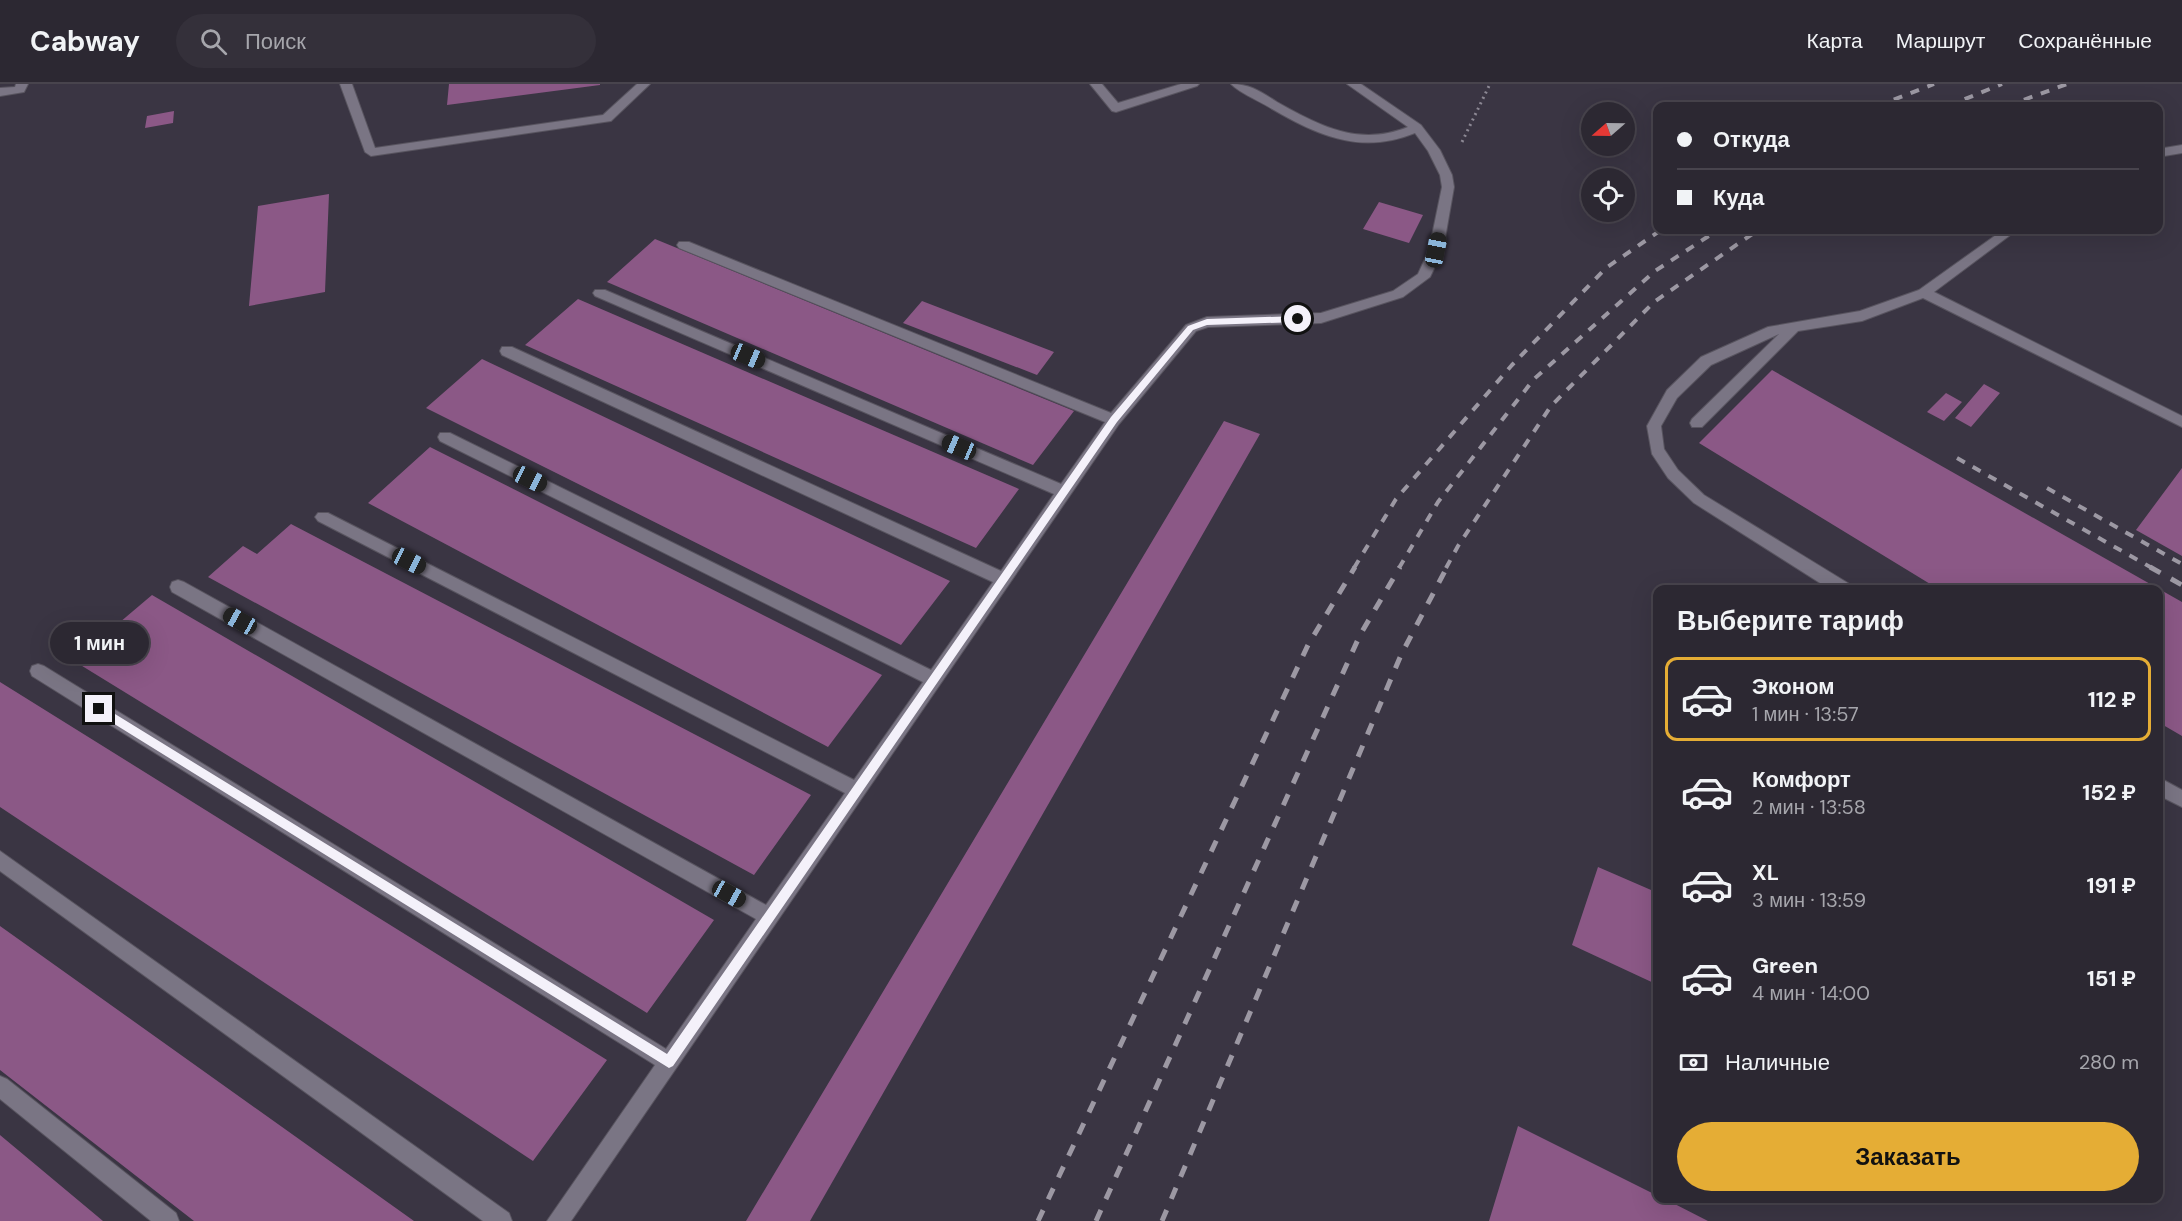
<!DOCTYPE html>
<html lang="ru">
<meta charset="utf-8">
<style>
:root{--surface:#2c2832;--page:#34303a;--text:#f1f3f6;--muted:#a6a6ac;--line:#48444d;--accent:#e5ad35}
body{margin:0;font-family:"DM Sans",sans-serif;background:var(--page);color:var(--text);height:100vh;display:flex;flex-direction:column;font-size:22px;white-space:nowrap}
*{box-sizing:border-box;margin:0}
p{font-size:20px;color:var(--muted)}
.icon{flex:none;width:33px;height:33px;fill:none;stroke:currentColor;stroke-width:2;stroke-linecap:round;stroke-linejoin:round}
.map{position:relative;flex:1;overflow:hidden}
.side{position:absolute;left:1653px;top:501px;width:510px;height:618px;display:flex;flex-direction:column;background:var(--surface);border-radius:12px;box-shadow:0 6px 24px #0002,0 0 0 2px var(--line)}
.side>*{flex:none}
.guide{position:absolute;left:1653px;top:18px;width:510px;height:132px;border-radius:12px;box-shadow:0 6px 24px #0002,0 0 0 2px var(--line);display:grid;align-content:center;height:132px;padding:0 24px;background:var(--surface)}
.needle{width:39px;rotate:250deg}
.controls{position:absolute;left:1581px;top:18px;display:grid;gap:12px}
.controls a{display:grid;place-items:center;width:54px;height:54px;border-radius:50%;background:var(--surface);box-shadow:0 6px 24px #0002,0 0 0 2px var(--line);font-size:30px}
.end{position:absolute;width:27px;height:27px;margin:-14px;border:8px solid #f4f1fa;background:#111;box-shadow:0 0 0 3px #111}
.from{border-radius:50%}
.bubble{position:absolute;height:42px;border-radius:21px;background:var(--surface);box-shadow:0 6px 24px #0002,0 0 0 2px var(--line);font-size:20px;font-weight:700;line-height:42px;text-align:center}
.car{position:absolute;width:18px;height:36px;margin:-18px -9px;border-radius:8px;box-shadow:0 0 4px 2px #0007;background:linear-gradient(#222 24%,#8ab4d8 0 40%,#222 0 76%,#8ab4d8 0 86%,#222 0)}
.guide b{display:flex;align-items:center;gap:21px;height:57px;font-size:22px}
.guide b+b{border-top:2px solid var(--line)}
.guide i{width:15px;height:15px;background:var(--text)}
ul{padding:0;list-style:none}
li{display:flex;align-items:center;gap:18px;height:84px;margin:0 12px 9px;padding:0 12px;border:3px solid transparent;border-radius:12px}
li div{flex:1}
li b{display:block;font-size:22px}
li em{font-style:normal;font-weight:700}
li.active{border-color:var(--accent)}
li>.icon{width:54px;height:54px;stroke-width:1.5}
h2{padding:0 24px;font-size:27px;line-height:72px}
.pay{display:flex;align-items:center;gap:15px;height:66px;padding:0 24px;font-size:22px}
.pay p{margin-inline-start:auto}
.cta{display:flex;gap:12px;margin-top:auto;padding:12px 24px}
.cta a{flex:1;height:69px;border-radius:36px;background:var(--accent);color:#111;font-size:24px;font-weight:700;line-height:69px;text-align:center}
header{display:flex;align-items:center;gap:36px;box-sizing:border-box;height:84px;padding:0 30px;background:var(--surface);border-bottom:2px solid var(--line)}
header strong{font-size:28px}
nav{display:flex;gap:33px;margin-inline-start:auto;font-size:21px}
.search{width:420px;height:54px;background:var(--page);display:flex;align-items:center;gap:15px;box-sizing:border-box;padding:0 21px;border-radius:33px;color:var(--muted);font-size:22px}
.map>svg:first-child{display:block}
</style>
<header>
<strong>Cabway</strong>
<div class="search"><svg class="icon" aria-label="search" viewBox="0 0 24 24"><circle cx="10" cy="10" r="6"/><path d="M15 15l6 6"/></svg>Поиск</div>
<nav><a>Карта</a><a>Маршрут</a><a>Сохранённые</a></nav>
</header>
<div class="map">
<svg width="2182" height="1137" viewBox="0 0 2182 1137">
<rect width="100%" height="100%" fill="#3a3543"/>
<path fill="#8b5886" d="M449,0H600V1L447,21Z
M174,27L173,39L145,44L147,32Z
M329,110L325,208L249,222L258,122Z
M1379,118L1423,131L1409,159L1363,145Z
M655,155L1074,327L1033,381L607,198Z
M578,215L1019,405L976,464L525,261Z
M922,217L1054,268L1037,291L903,239Z
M482,275L950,497L901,561L426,324Z
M1772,286L2182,518V652L2158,638V506H1940L1699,359Z
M1984,300L2000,309L1971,343L1955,334Z
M1946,309L1962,318L1944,337L1927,328Z
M1224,337L1260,350L810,1137H746Z
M430,363L882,591L828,663L368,419Z
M2182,384V472L2136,446Z
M291,440L811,711L754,791L208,493L243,462L257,470Z
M152,511L714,836L647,929L74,577Z
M0,598L607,976L533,1077L0,723Z
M1598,783L1658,809V901L1572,861Z
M0,842L414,1137H194L0,986Z
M1518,1042L1658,1112V1114H1663L1708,1137H1489Z
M0,1051L103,1137H0Z"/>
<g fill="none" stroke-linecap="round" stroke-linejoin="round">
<defs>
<path id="service" d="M16,0H28L24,8L0,12V4L15,3Z
M340,0H352L375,64L603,31L637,0H650L611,37L371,72L365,68Z
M1090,0H1102L1118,19L1181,0H1199L1197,2L1116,28L1112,27Z
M1231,0C1251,0 1261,8 1277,18C1320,42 1359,63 1408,43L1347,0H1361L1421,41L1440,66L1452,91L1454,103L1443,166L1430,193L1403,213L1321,239L1208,243L1196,247L1119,340L571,1137H547L655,981L32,592L30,587L32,582L38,580L44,582L666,965L756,835L172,508L170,503L172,498L178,496L184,498L766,821L845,709L318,437L315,433L318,429H328L854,696L923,598L440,357L438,353L440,349H450L931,586L993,498L502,271L500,267L502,263H512L1001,487L1054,410L595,212L593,209L595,206H605L1061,400L1105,338L679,164L677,161L679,158H689L1111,329L1186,241L1207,233L1321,229L1393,207L1418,190L1429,166L1442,103L1440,91L1428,67L1415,49C1359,72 1315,50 1267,22C1255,15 1240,9 1231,0Z
M2182,61V69L2158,73V65Z
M2003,146H2017L1934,208L2182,332V343L1923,214L1862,237L1798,247L1702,343H1692L1690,339L1692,335L1779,250L1711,281L1677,314L1661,342L1664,365L1678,386L1704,411L1851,501L1853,506H1831L1694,419L1668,394L1652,370L1647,342L1667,306L1701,273L1768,243L1860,227L1919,206Z
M2158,693L2182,706V723L2158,711Z
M0,767L509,1129L512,1137H483L0,787Z
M0,992L7,995L176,1129L179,1137H151L0,1015Z"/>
</defs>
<use href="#service" stroke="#58545f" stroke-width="2"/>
<path stroke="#8b8793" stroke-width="3" stroke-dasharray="2 4" stroke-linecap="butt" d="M1462,58L1490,0"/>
<use href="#service" fill="#7a7584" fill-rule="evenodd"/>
<path stroke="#9c98a3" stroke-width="4" stroke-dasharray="9 9" stroke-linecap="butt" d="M1877,22L1934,0
M1948,22L2002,0
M2007,22L2067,0
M1957,374L2152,484
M2047,404L2182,480
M1354,484L1396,415L1512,281L1606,184L1661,146
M1399,484L1438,418L1534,295L1655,187L1718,146
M1446,484L1458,462L1551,322L1654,218L1758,146"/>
<path stroke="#9c98a3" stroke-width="5" stroke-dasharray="12 12" stroke-linecap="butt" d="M2150,483L2182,501
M1038,1137L1308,561L1355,483
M1096,1137L1360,551L1400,483
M1162,1137L1401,571L1447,483"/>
</g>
<path fill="#f4f1fa" d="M1298,232L1302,235L1298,238L1207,241L1193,246L1117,338L673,982L669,984L95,628L94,625L99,620L102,622L667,970L1111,333L1188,242L1207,235Z"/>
</svg>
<div class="controls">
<a><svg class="needle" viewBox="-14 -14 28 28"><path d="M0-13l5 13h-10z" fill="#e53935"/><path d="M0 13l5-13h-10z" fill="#a6a6ac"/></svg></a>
<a><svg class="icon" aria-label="locate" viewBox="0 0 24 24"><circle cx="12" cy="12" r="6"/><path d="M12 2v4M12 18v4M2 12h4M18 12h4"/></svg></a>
</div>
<i class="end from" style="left:1298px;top:235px"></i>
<i class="end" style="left:99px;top:625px"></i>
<div class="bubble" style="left:50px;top:538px;width:99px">1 мин</div>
<i class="car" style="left:1436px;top:166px;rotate:11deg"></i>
<i class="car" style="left:748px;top:272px;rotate:113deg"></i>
<i class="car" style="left:959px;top:363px;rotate:293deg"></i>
<i class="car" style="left:530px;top:395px;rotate:116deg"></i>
<i class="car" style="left:409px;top:477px;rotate:117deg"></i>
<i class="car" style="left:240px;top:537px;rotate:299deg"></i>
<i class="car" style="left:729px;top:810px;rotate:119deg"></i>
<div class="guide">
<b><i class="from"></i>Откуда</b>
<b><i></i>Куда</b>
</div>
<section class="side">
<h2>Выберите тариф</h2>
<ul>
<li class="active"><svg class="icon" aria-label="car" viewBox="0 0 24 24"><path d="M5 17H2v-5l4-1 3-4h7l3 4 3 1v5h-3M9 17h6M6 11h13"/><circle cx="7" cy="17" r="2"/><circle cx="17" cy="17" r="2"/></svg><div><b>Эконом</b><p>1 мин · 13:57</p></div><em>112 ₽</em></li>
<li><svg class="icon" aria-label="car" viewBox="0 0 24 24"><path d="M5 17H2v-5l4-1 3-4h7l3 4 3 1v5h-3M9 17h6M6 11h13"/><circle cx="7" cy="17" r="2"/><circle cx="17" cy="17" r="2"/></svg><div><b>Комфорт</b><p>2 мин · 13:58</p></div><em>152 ₽</em></li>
<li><svg class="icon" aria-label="car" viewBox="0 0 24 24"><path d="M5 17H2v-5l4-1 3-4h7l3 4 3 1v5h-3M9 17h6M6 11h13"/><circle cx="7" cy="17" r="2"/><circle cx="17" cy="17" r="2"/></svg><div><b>XL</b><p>3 мин · 13:59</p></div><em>191 ₽</em></li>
<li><svg class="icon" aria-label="car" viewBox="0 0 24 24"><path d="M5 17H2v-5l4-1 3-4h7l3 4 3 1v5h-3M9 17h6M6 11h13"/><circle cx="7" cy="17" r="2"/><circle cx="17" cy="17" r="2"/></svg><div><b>Green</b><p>4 мин · 14:00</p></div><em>151 ₽</em></li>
</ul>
<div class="pay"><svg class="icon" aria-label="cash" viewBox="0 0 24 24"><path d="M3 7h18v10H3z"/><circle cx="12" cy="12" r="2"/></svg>Наличные<p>280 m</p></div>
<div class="cta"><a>Заказать</a></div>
</section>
</div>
